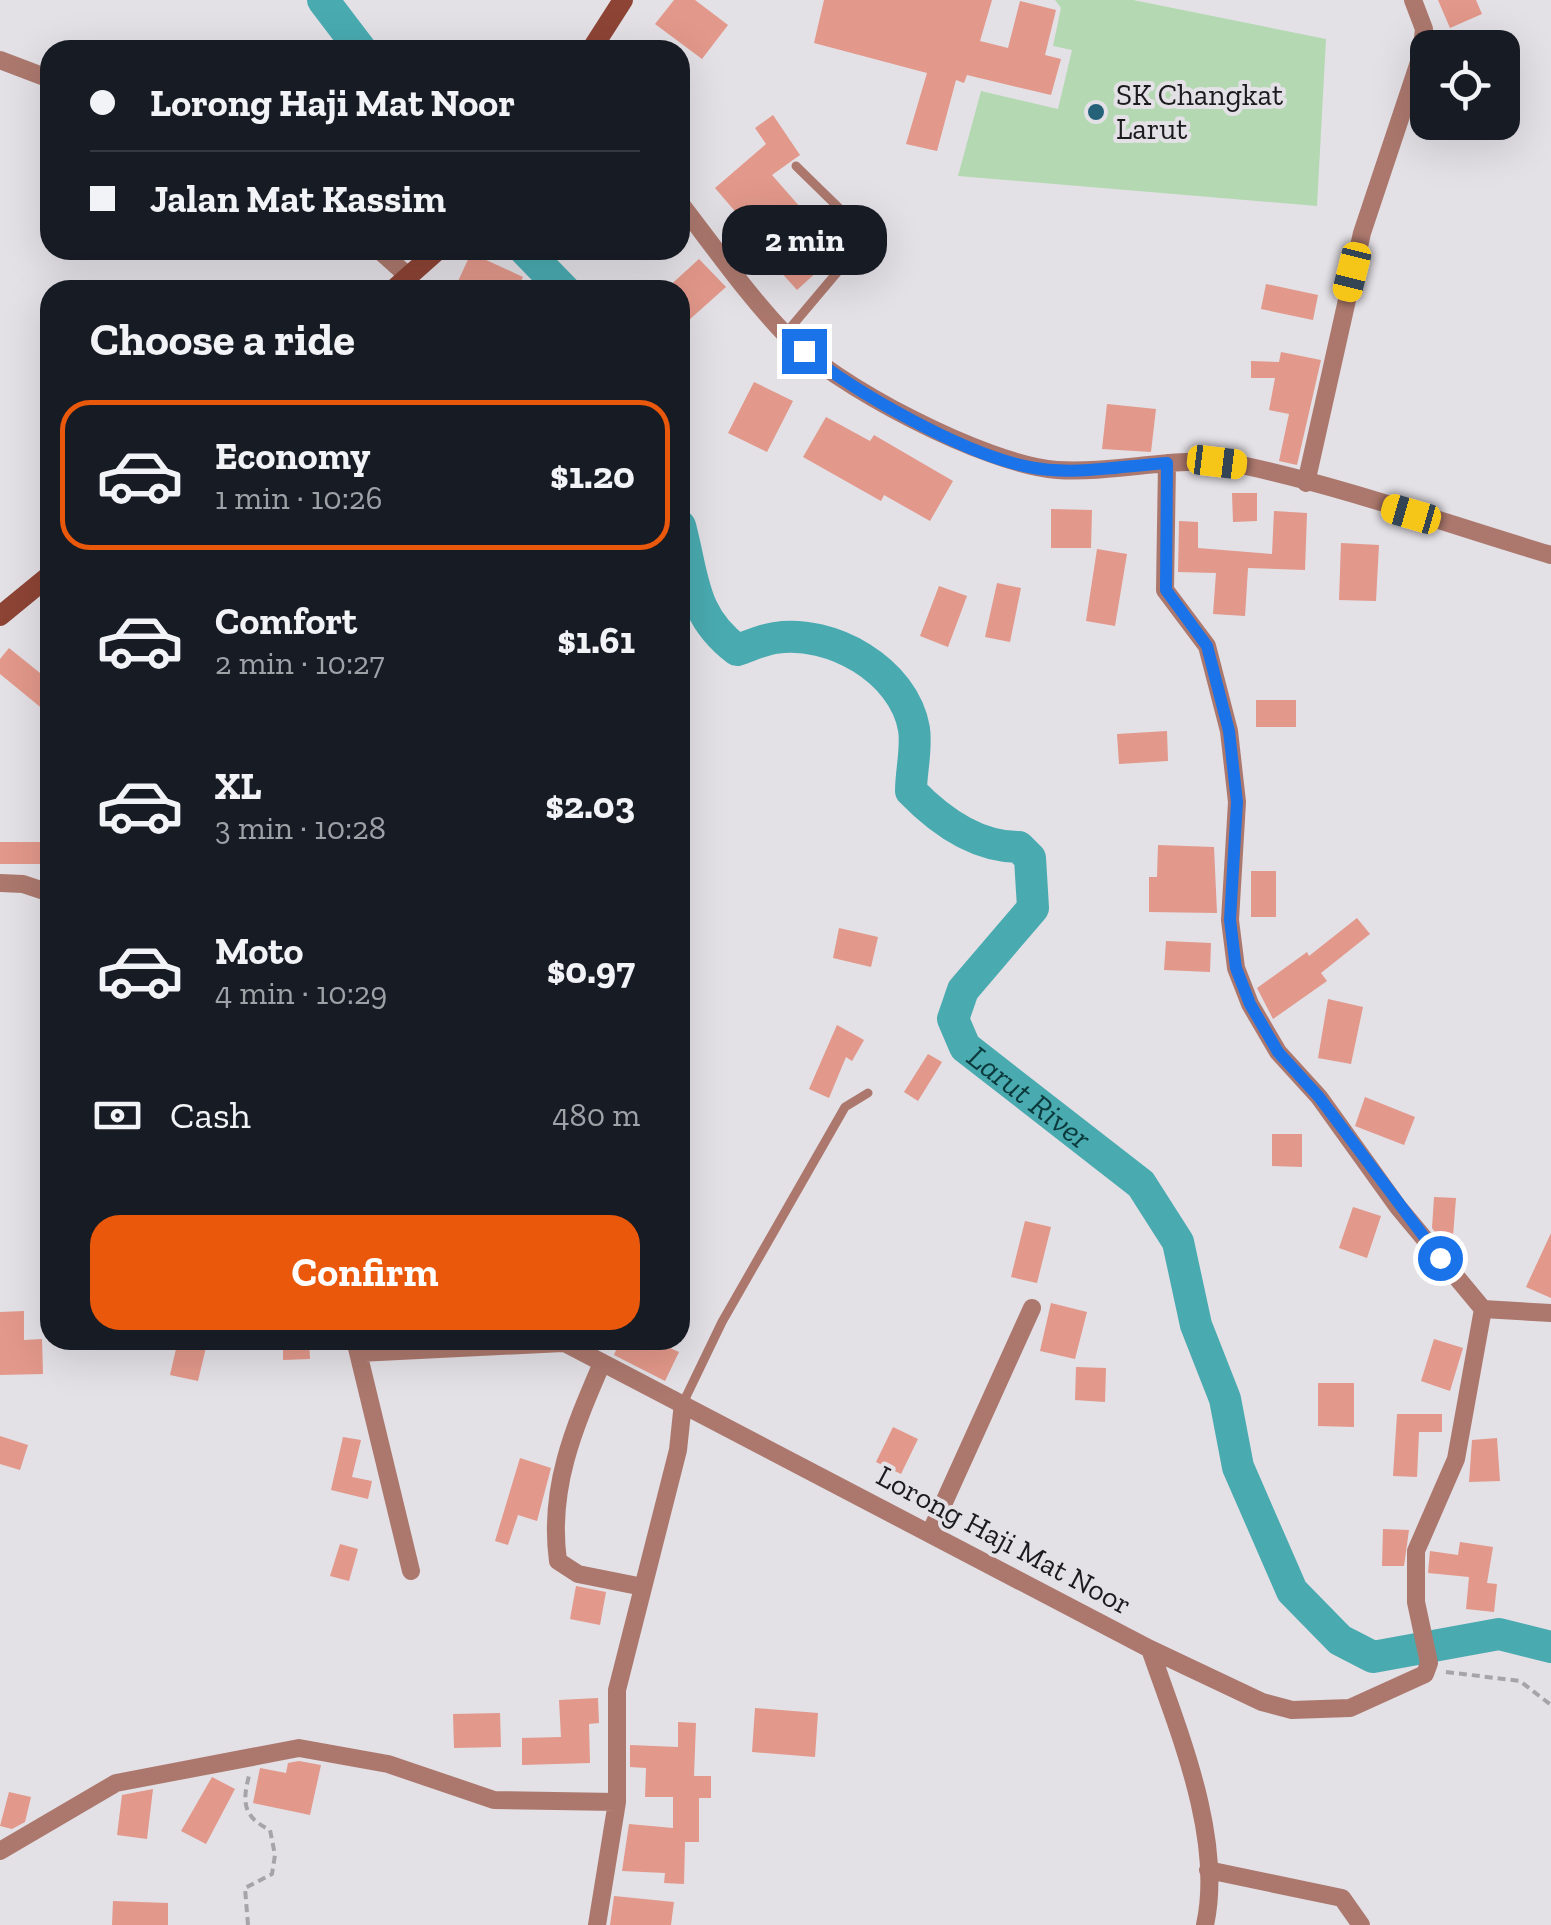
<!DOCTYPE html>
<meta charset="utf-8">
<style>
:root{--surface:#171b24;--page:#20242c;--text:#f1f3f6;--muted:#9ea1a6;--line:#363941;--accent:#ea580c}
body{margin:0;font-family:"Zilla Slab",serif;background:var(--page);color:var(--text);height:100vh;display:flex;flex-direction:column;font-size:38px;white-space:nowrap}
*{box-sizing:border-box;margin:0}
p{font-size:32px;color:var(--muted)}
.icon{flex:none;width:55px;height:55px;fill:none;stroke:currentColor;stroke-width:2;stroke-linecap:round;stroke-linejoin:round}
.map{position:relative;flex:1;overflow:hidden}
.details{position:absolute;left:40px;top:280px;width:650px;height:1070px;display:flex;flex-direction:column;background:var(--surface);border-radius:30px;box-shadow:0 10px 40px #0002}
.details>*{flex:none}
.guide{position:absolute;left:40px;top:40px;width:650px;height:220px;border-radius:30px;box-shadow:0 10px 40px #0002;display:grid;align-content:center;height:220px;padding:0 50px;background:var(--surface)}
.buttons{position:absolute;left:1410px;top:30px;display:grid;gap:20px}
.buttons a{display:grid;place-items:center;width:110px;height:110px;border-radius:20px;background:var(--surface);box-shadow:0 10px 40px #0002;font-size:50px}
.end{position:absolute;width:45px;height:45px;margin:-22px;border:12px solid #1a73e8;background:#fff;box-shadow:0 0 0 5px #fff}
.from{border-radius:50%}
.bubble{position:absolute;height:70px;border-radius:30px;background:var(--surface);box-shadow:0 10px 40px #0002;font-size:32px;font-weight:700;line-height:70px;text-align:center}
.car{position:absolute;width:30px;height:60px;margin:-30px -15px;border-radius:12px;box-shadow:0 0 8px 2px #0007;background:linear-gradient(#f5c518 24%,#345 0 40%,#f5c518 0 76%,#345 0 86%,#f5c518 0)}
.guide b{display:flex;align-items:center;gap:35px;height:95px;font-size:38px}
.guide b+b{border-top:2px solid var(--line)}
.guide i{width:25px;height:25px;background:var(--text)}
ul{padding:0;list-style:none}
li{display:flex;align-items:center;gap:30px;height:150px;margin:0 20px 15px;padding:0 30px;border:5px solid transparent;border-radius:30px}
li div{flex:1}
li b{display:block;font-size:38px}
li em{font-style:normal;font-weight:700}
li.active{border-color:var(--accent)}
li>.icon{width:90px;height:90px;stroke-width:1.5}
h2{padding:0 50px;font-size:45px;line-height:120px}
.pay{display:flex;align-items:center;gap:25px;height:110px;padding:0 50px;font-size:38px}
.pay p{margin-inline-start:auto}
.cta{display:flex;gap:20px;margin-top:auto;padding:20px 50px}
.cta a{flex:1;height:115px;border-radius:30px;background:var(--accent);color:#fff;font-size:40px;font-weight:700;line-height:115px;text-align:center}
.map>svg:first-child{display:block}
</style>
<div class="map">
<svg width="1551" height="1925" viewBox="0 0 1551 1925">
<rect width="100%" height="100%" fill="#e3e0e6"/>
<path fill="#b4d9b2" d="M1055,0H1133L1326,39L1317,206L958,176L981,91L1058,109L1072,50L1053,46L1061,8Z"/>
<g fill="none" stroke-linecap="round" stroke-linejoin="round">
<g stroke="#49abb0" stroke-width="32">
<path d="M323,0L361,50"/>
<path d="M525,250L564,290"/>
<path id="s1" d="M680,526C694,578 691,615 737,650C749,646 762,640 775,638C831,629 904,670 914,729C917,749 911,771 911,791C940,821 976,847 1019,847L1030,858L1033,908L963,990L953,1019L965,1047L1141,1184L1178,1242L1196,1325L1225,1399L1238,1467L1292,1591L1340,1640L1373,1657L1499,1634L1551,1647"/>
</g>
</g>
<path fill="#e2988a" d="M674,0H695L728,25L702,59L655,24Z
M824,0H992L980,41L1008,48L1020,1L1056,10L1045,55L1061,59L1051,95L967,75L964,83L956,80L937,151L906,144L927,73L814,43Z
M1438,0H1476L1482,14L1450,28Z
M773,115L800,155L772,175L821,231L827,225L843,242L841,250L797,290L778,269L782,266L715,188L766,144L755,128Z
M471,253L523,277L517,290H454Z
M699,259L726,287L680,328V290H665Z
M1266,284L1318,295L1313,320L1261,309Z
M1281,352L1321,360L1297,465L1279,461L1289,414L1269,410L1275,378H1251V361L1279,362Z
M754,382L793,401L767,452L728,433Z
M1107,404L1156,409L1151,452L1102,449Z
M826,417L870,441L874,435L953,481L930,521L884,495L881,501L803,457Z
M1232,493H1257V521L1233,522Z
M1051,509L1092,510L1091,548H1051Z
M1274,511L1307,513L1305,570L1248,568L1245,616L1213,614L1216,573L1178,572L1179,521L1198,522V548L1272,554Z
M1341,543L1379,545L1376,601L1339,600Z
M1097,549L1127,554L1115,626L1086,621Z
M997,583L1021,588L1010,642L985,637Z
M939,586L967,596L948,647L920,636Z
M9,648L50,681V715L0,674V659Z
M1256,700H1296V727H1256Z
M1167,731L1168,761L1119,764L1117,734Z
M0,842H50V864H0Z
M1158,845L1214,847L1217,913L1149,912V877H1157Z
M1251,871H1276V917H1251Z
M1357,918L1370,934L1321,973L1327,981L1273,1019L1257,988L1307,952L1309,956Z
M839,928L878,937L871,967L833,958Z
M1166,941L1211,943L1210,972L1164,970Z
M1328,999L1363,1007L1351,1064L1318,1058Z
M837,1025L864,1040L852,1061L846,1057L829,1098L809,1089Z
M928,1054L942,1062L918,1101L904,1092Z
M1365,1097L1415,1117L1404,1145L1355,1126Z
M1272,1134H1302V1167L1272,1166Z
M1434,1197L1456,1198L1453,1236L1437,1235L1432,1228Z
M1353,1207L1381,1216L1367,1258L1339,1248Z
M1025,1221L1051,1227L1037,1283L1011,1277Z
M1551,1233V1298L1526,1287Z
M1051,1303L1087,1312L1075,1359L1040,1351Z
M24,1311V1340L42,1339L43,1374L0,1375V1312Z
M1434,1339L1463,1348L1450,1391L1421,1381Z
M178,1340L207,1343L198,1381L170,1375Z
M283,1340H309L310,1359L283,1360Z
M620,1340H652L679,1352L665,1381L614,1355Z
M1076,1367L1106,1368L1105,1402L1075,1400Z
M1318,1383H1354V1427L1318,1426Z
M1397,1414H1442V1432H1419L1417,1477L1393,1476Z
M893,1427L918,1439L901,1474L876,1462Z
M0,1436L28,1445L20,1470L0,1464Z
M343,1437L361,1440L352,1477L372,1481L368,1499L331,1490Z
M1497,1438L1500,1481L1469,1482L1472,1440Z
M520,1458L551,1468L537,1521L518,1515L508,1545L495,1541Z
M1383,1529L1409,1530L1404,1566H1382Z
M1460,1542L1493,1547L1487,1583L1497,1584L1494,1612L1466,1609L1469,1577L1428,1573L1430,1551L1458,1555Z
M340,1544L358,1549L349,1581L330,1576Z
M576,1586L606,1592L600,1625L570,1619Z
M598,1698L599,1723L589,1724L590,1763L522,1765V1738L561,1737L559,1700Z
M755,1708L818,1713L815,1757L752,1752Z
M500,1713L501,1747L454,1748L453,1714Z
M678,1722L696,1723L694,1776H711V1798H699V1842H685L684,1884L664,1883L665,1873L622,1871L629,1824L673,1828V1797H645L646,1768L630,1767V1745L678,1747Z
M299,1761L321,1765L310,1815L253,1803L260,1768L286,1773L288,1763Z
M212,1777L235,1789L206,1844L181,1831Z
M153,1789L147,1839L117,1835L122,1795Z
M9,1792L31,1797L25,1822L12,1829L0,1826Z
M614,1896L674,1902L671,1925H610Z
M113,1901L168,1903V1925H112Z"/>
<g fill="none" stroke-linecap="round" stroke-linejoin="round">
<path stroke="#a7a4a9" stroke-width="4" stroke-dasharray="8 5" stroke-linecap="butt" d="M1446,1672L1520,1681L1551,1705
M248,1925L245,1888L272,1874L275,1855L270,1830C243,1817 242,1802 249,1776"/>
<path stroke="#ac786d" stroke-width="9" d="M786,333L845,263L854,235L840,209L796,166
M683,1403L722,1322L845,1107L868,1093"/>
<path stroke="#ac786d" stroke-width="18" d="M0,60L50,79
M680,203C714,247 746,293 784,333C833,385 986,465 1057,470C1120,474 1183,453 1246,466C1348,488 1450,525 1551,555
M379,250L408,276
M1306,483L1362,233L1421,56L1424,29L1413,0
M0,883L23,884L50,893
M1483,1309L1551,1313
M355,1340L411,1571
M559,1340L1150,1649L1262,1702L1292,1710L1350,1708L1425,1674L1429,1663L1416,1602V1551L1456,1459L1483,1309L1398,1207L1319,1097L1278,1052L1250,1004L1236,968L1230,920L1237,802L1229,731L1207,646L1165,590L1167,463
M359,1353L563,1343
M602,1363C574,1428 548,1488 558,1561L578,1574L643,1587
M931,1531L1032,1308
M1150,1649C1178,1730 1224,1838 1205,1925
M0,1851L116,1783L299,1748L388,1764L494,1800L617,1802
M1208,1870L1342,1898L1361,1925
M597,1925L617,1802V1690L678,1450L683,1403"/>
<path stroke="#8d4435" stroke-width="20" d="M591,50L623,0
M393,290L438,250
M0,616L50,575"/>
</g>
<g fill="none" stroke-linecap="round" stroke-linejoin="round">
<path stroke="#1a73e8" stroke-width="12" d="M804,351C856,393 963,454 1029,467C1073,476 1122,466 1167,463L1166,590L1207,646L1229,731L1237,802L1230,920L1236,968L1250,1004L1278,1052L1319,1097L1440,1258"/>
</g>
<circle fill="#256279" stroke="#e3e0e6" stroke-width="4" cx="1096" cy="112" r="10"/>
<g text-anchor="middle" stroke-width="8" stroke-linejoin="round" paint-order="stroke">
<g font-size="30" fill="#1b1a1c" stroke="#e3e0e6" text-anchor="start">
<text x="1116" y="105">SK Changkat<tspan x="1116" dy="34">Larut</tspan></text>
</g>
<g font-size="30" fill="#1b1a1c" stroke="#e3e0e6">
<text transform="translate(1004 1540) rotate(28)" y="10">Lorong Haji Mat Noor</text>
</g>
<g font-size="32" font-style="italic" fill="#0b3a3d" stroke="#e3e0e6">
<text dy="11" stroke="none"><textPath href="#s1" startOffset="865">Larut River</textPath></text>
</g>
</g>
</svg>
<div class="buttons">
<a><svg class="icon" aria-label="locate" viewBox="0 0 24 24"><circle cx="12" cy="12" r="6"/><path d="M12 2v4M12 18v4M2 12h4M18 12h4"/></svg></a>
</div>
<i class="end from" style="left:1440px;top:1258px"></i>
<i class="end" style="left:804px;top:351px"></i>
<div class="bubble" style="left:722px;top:205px;width:165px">2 min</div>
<i class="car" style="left:1352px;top:272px;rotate:194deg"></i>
<i class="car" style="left:1217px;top:462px;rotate:97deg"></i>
<i class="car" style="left:1411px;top:514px;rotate:286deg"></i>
<div class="guide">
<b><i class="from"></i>Lorong Haji Mat Noor</b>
<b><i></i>Jalan Mat Kassim</b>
</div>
<section class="details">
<h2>Choose a ride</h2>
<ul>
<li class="active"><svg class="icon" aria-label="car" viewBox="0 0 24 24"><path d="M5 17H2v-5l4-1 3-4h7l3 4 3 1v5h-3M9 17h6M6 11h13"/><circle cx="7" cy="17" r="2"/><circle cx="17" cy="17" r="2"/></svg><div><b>Economy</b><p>1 min · 10:26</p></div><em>$1.20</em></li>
<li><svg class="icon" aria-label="car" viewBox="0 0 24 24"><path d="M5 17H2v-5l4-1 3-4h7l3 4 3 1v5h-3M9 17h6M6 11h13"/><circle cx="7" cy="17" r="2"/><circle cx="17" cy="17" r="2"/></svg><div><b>Comfort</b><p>2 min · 10:27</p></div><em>$1.61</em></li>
<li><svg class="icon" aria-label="car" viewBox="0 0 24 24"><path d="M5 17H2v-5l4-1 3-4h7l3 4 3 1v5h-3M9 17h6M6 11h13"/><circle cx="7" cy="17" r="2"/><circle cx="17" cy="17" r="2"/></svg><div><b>XL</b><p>3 min · 10:28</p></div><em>$2.03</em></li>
<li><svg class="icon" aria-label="car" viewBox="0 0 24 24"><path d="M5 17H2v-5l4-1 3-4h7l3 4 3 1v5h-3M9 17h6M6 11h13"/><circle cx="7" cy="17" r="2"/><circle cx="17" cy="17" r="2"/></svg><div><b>Moto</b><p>4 min · 10:29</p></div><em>$0.97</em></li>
</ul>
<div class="pay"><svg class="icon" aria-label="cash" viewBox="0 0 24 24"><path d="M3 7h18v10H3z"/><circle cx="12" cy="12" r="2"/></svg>Cash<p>480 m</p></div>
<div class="cta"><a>Confirm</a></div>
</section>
</div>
